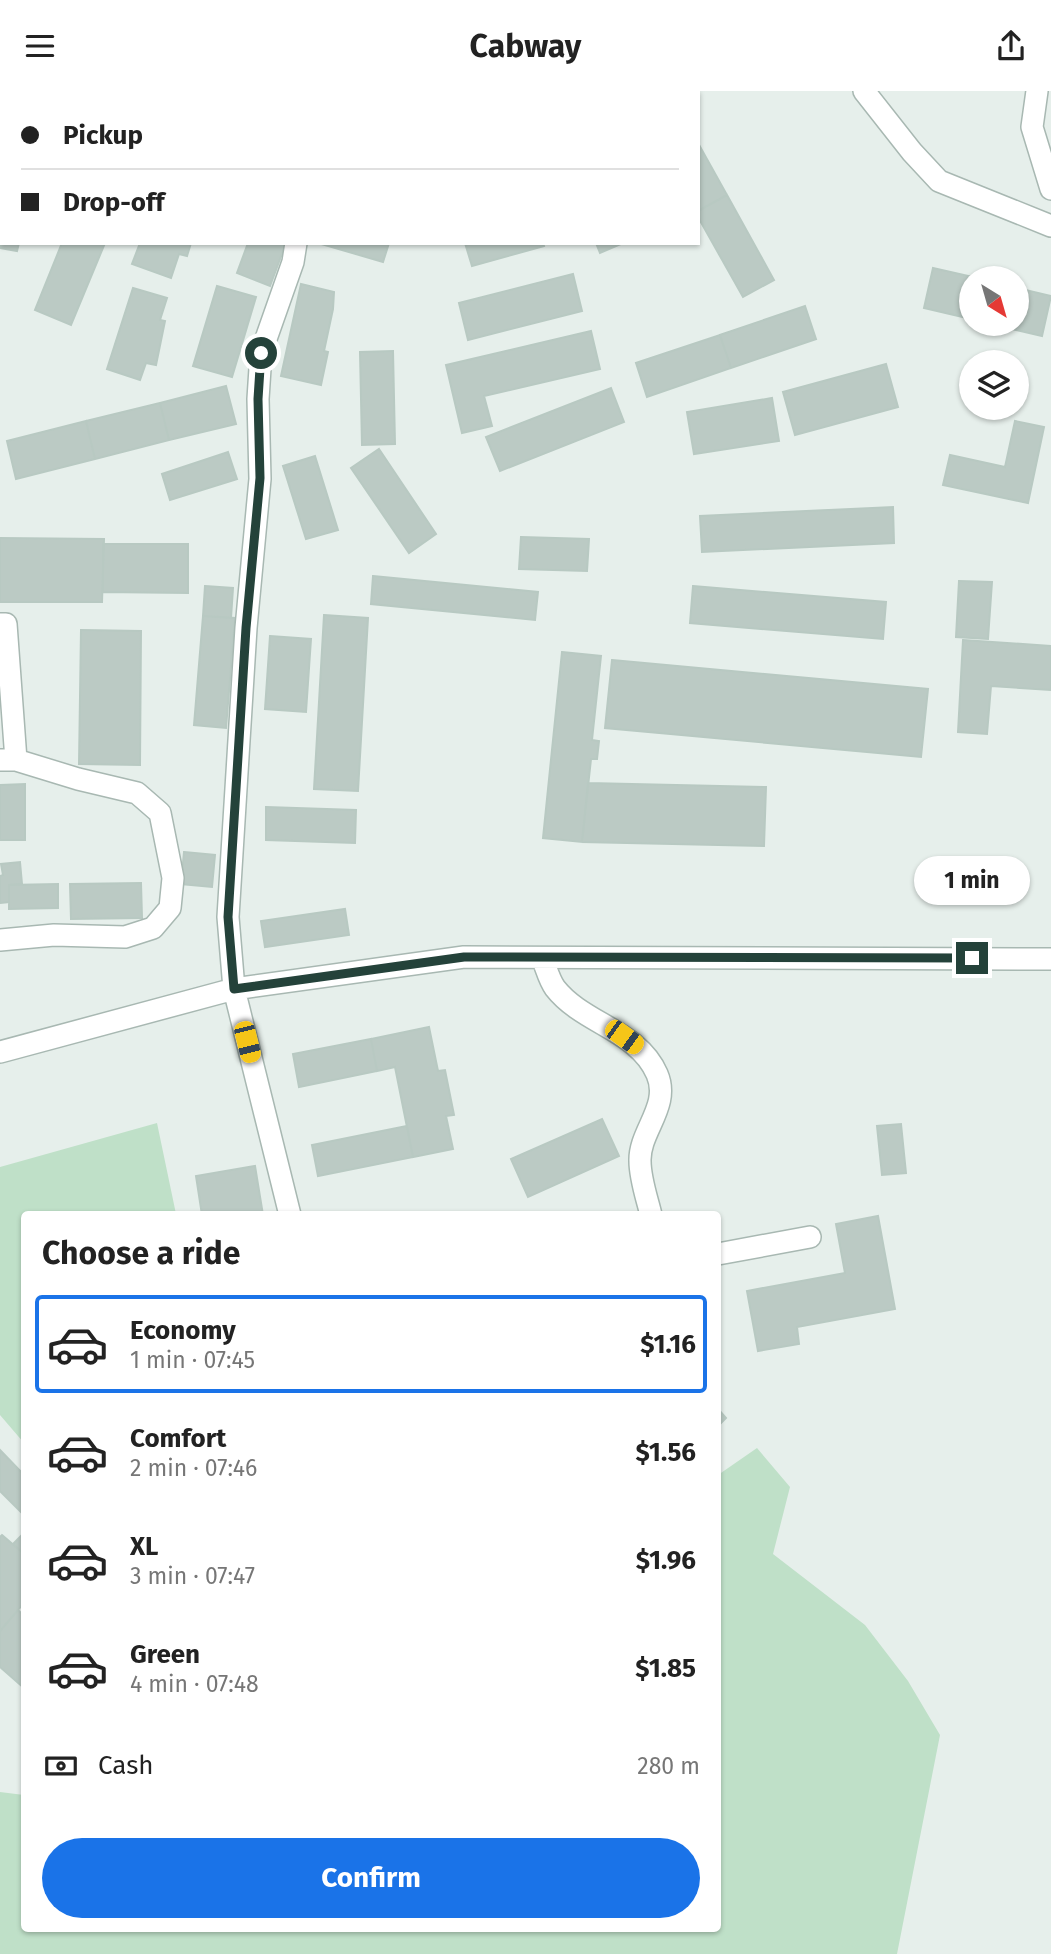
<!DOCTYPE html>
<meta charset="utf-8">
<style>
:root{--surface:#fff;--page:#f2f2f2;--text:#222;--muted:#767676;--line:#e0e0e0;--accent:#1a73e8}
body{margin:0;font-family:"Fira Sans",sans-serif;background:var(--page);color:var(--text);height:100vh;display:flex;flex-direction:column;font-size:26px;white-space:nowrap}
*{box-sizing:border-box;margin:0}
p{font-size:23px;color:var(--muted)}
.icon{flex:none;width:38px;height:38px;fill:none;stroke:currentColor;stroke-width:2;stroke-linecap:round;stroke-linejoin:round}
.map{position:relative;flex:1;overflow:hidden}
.drawer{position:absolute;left:21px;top:1120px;width:700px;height:721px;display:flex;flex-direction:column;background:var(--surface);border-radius:7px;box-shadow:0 2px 5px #0004}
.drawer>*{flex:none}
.guide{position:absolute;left:0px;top:0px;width:700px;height:154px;box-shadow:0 2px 5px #0004;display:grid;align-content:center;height:154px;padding:0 21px;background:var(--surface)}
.needle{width:46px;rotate:143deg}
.tools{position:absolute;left:959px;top:175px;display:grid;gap:14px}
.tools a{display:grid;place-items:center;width:70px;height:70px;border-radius:50%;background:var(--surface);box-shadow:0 2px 5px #0004;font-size:35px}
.end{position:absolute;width:32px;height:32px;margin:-16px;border:9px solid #24423a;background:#fff;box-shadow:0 0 0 4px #fff}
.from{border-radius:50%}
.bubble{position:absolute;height:49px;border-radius:24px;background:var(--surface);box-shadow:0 2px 5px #0004;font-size:23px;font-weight:700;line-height:49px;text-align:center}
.car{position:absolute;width:21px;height:42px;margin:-21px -10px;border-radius:9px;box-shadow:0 0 5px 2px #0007;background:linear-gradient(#f5c518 24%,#345 0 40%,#f5c518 0 76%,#345 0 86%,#f5c518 0)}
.guide b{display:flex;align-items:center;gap:24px;height:66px;font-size:26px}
.guide b+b{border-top:2px solid var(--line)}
.guide i{width:18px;height:18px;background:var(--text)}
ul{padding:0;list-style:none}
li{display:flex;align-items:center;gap:21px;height:98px;margin:0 14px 10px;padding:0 7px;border:4px solid transparent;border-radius:7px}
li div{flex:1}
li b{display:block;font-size:26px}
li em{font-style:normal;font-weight:700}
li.current{border-color:var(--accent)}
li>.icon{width:63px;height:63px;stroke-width:1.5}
h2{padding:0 21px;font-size:32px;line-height:84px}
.pay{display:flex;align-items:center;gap:18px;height:77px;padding:0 21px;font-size:26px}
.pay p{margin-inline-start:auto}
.action{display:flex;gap:14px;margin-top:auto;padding:14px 21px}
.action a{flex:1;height:80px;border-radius:42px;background:var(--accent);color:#fff;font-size:28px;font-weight:700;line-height:80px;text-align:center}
header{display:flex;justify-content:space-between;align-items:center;height:91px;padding:0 21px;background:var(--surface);font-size:32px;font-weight:700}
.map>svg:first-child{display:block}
</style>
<header><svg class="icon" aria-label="menu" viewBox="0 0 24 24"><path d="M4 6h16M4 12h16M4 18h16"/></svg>Cabway<svg class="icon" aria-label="share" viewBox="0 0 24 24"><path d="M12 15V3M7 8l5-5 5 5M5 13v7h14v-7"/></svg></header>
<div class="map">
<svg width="1051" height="1863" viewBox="0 0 1051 1863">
<rect width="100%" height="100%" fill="#e6efeb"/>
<path fill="#bfe0c8" d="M157,1032L176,1123L24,1124V1352L0,1324V1076Z
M757,1357L790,1396L773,1463L865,1534L908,1590L940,1644L897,1863H0V1701L24,1704V1838H718V1384Z"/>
<path fill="#bbcac4" stroke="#b8c9c2" stroke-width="2" d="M9,0H53L8,2Z
M112,0H167L112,2Z
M328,0H388L390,2H329Z
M545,0H597V2Z
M2,15V60L0,59Z
M698,52L727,104L698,120Z
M727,104L774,189L743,206L698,126V120Z
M0,116L2,152H19L17,160L0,157Z
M62,152H105L71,234L35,219Z
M140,152H191L187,165L179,163L171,187L132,173Z
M248,152H286L270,195L237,182Z
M318,152H389L383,171Z
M465,152H543L544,155L472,175Z
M596,152H623L600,162Z
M933,177L977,187H971V228L924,217Z
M573,183L582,220L468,249L459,212Z
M301,193L334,201L333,218L324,260L328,261L321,294L281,285Z
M217,195L256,206L232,286L193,275Z
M133,197L167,207L160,229L165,230L156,274L146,272L140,289L107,278Z
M1017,197L1051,205L1042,245L990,233H1017Z
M805,215L816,248L731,277L720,244Z
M591,240L600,278L484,305L492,335L462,342L446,274Z
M720,244L731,277L647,306L636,272Z
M393,260L395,353L362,354L360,261Z
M886,273L898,316L795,344L783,301Z
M226,295L236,333L169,349L160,312Z
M611,297L624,331L500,380L486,346Z
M772,307L779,350L694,363L687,321Z
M160,312L169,349L95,368L86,330Z
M86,330L95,368L16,388L7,350Z
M1015,330L1044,336L1028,412L943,394L950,364L1005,376Z
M379,358L436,443L409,462L351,377Z
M228,361L237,388L170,409L162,383Z
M315,365L338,439L306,448L283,375Z
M893,416L894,452L702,461L700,425Z
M521,446L589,448L587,480L519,478Z
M0,447L104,448L102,511H0Z
M103,453H188V502L103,501Z
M373,485L538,501L535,529L371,513Z
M959,490L992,491L988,548L956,546Z
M205,495L233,497L231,527L203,525Z
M693,495L886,511L883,548L690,532Z
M324,524L368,527L358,700L314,698Z
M203,525L235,527L226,637L194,634Z
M81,539L141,540L140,674L79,673Z
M270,545L311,548L306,621L265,618Z
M963,549L1051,555V599L991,595L987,643L958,641Z
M562,561L601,565L592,649L599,650L597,668H591L582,751L543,747Z
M612,569L928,598L921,666L605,637Z
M588,692L766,696L764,755L582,751Z
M25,693V749H0V694Z
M266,716L356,719L355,752L266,749Z
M184,761L215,764L212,796L181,793Z
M20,771L22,793L9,794V811L0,812V785L3,784L1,773Z
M141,792L142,827L71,828L70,793Z
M58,793V817L9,818V794Z
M345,818L349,844L265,856L261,830Z
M429,936L438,980L445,979L454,1024L446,1025L453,1058L413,1066L395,976L377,980L371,948Z
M371,948L377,980L299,996L293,963Z
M602,1028L619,1065L528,1106L511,1068Z
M901,1033L906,1082L882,1084L877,1035Z
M407,1035L413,1066L318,1085L312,1054Z
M255,1075L263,1124H202L196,1085Z
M878,1125L895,1218L797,1236L799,1253L758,1260L747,1200L845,1182L836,1133Z
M718,1318L726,1327L718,1335Z
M0,1359L24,1384V1424L0,1400Z
M24,1442V1463L13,1453Z
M2,1444L24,1463V1512L0,1540V1446Z
M18,1519L24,1525V1597L0,1576V1540Z"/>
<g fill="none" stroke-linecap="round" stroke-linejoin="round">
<defs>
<path id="minor" d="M303,0V2
M864,0L912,61L939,90L1051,135
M1037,0L1032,36L1051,98
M0,533H6L16,669
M0,669H16L78,688L137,702L160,722L173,787L170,817L153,837L125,846L54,844L0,849
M542,867C546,876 549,889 555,897C583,933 638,939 657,983C671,1015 639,1040 640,1070C640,1088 647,1107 651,1124
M0,961L234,898L464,866L1051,868
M290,1124L234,898L228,826L246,537L260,388L258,308L261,262L293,171L296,152
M718,1163L810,1146"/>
</defs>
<use href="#minor" stroke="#a8b8b2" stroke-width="24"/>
<use href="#minor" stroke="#fff" stroke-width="21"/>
</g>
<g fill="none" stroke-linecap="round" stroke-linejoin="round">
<path stroke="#24423a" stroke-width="9" d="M261,262L258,308L260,387L246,537L228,826L234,898L464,866L972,867"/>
</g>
</svg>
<div class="tools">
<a><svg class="needle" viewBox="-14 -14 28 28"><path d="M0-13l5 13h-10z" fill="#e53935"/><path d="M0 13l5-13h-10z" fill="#767676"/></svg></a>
<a><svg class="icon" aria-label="layers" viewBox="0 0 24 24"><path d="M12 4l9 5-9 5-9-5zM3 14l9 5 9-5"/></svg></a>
</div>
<i class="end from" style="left:261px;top:262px"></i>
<i class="end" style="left:972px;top:867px"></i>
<div class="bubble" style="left:914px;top:765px;width:116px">1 min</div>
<i class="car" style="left:624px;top:946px;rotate:126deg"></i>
<i class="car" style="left:247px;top:951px;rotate:166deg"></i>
<div class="guide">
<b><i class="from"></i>Pickup</b>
<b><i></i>Drop-off</b>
</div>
<section class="drawer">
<h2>Choose a ride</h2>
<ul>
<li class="current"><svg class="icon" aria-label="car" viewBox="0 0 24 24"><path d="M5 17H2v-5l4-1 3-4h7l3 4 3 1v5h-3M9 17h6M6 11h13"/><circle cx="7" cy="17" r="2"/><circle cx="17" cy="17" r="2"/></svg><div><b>Economy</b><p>1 min · 07:45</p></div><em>$1.16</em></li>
<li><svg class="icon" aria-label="car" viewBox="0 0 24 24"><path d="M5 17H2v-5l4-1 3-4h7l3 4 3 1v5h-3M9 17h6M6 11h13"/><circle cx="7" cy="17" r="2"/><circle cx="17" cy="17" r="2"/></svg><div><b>Comfort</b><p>2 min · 07:46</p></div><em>$1.56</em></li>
<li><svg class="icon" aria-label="car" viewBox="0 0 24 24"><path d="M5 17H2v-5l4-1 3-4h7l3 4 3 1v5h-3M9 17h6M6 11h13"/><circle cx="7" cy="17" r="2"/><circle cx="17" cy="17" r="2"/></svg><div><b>XL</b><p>3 min · 07:47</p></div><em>$1.96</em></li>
<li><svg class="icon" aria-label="car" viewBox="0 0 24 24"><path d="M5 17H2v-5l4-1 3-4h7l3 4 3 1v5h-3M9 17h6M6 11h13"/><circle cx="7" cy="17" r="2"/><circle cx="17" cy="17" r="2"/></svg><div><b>Green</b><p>4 min · 07:48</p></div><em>$1.85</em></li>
</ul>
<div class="pay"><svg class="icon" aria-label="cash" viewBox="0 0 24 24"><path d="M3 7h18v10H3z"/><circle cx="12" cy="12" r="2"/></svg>Cash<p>280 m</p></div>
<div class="action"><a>Confirm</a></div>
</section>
</div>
